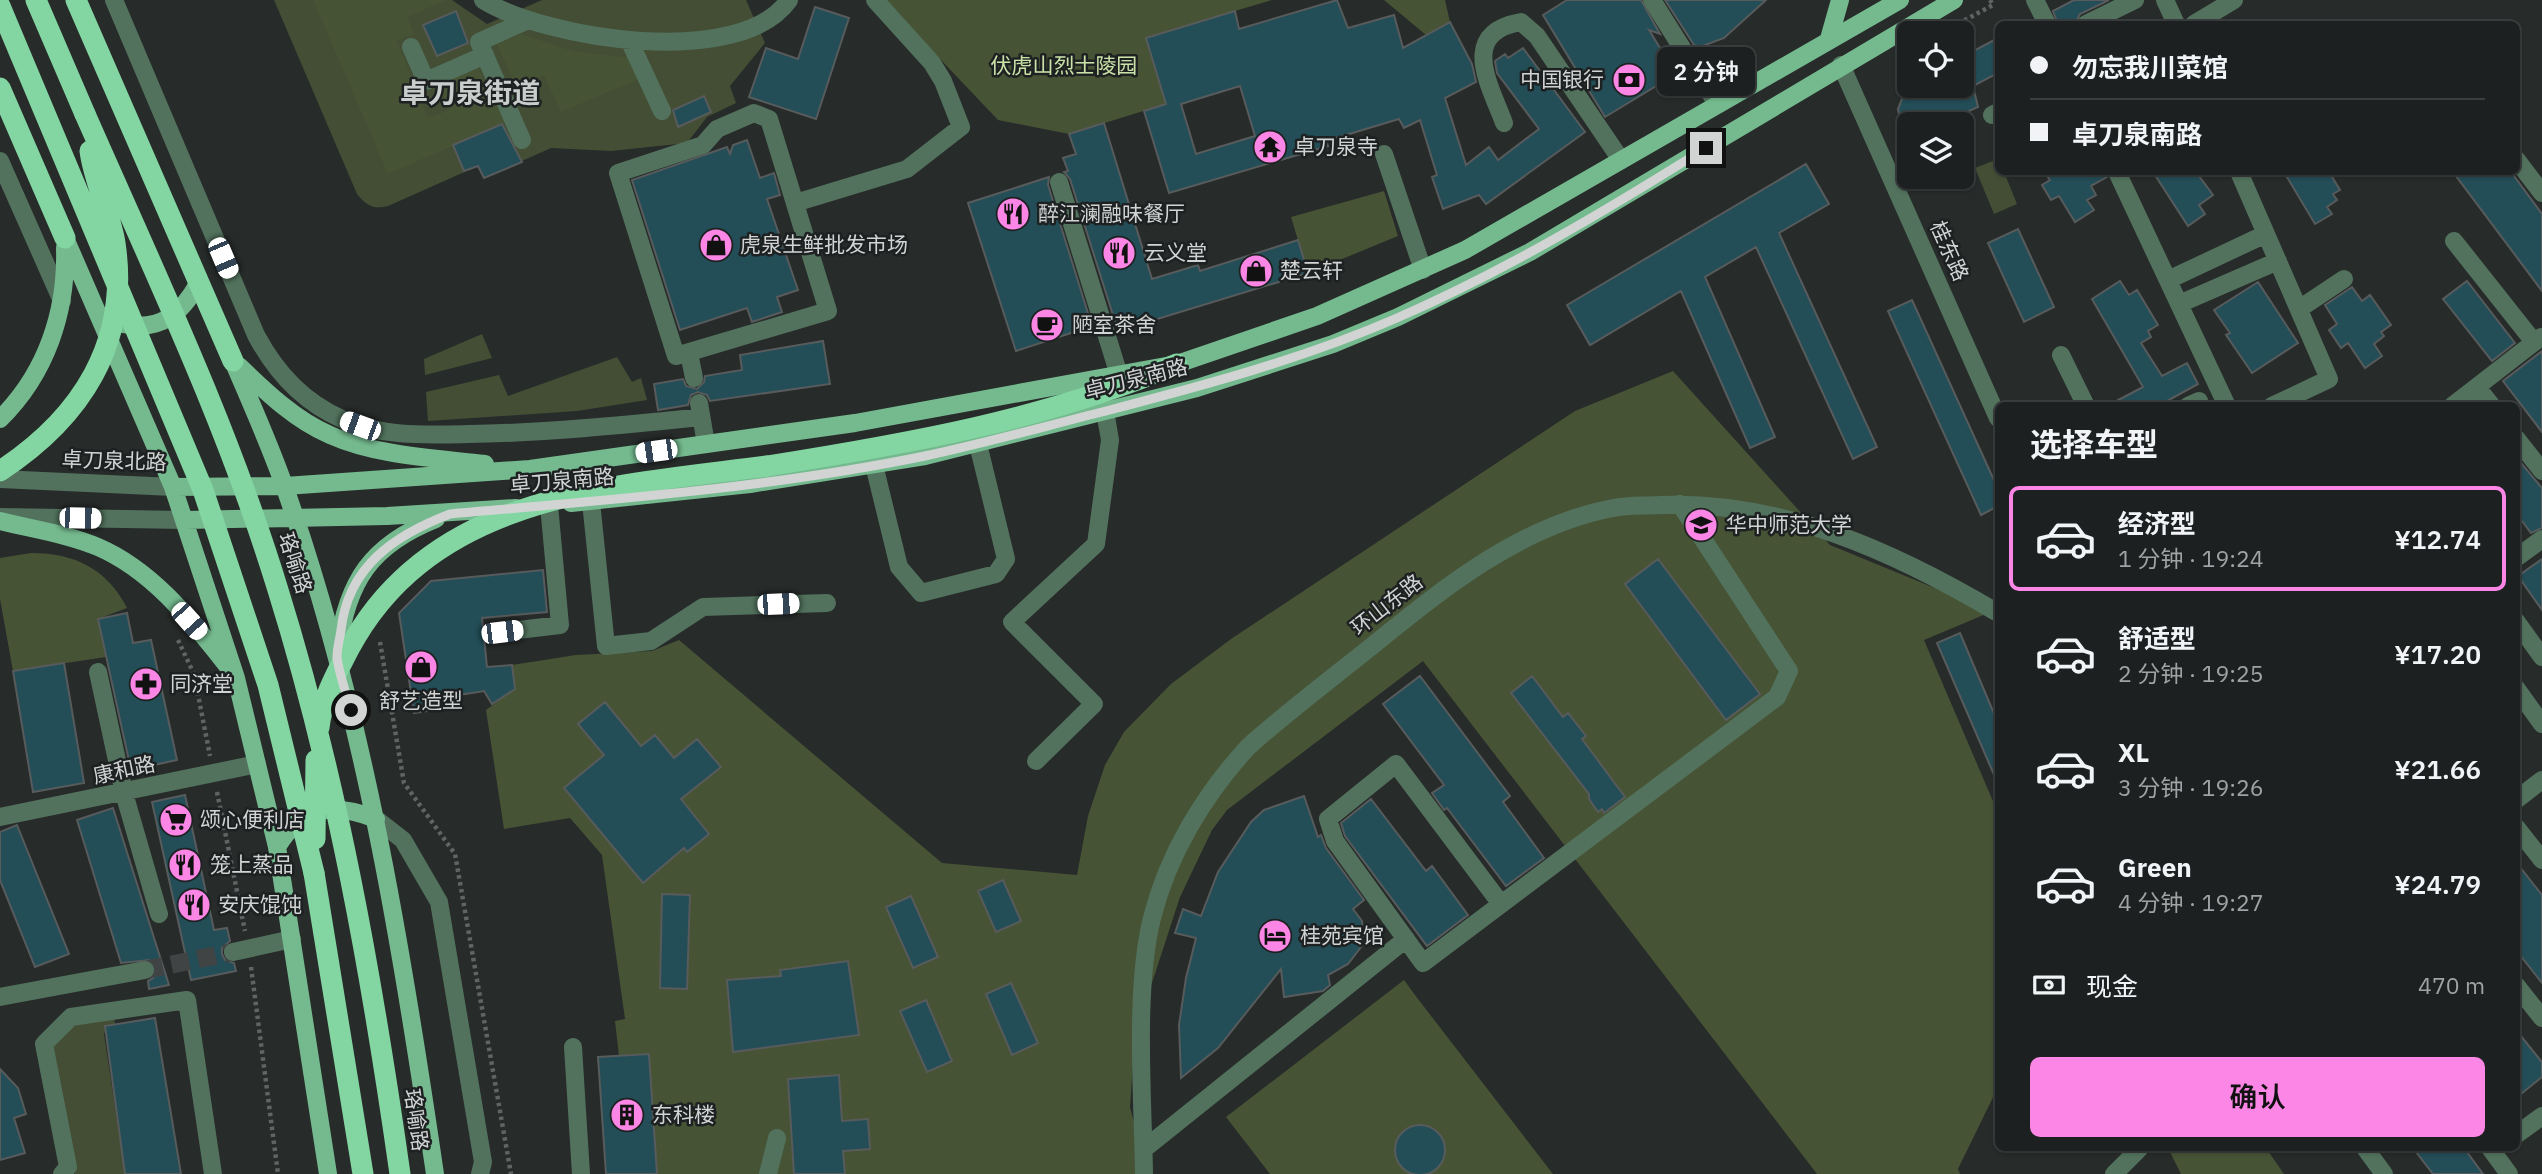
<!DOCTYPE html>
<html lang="zh">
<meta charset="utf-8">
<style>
:root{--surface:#1d2020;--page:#2a2d2d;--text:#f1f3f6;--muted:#a0a3a5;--line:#3b3e3e;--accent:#fb86e5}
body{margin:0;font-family:"IBM Plex Sans","Noto Sans SC",sans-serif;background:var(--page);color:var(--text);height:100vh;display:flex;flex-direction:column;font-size:26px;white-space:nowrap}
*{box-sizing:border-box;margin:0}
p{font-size:23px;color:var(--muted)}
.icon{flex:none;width:38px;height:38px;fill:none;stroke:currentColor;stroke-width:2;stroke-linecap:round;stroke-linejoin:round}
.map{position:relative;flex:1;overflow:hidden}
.details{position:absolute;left:1995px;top:402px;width:525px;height:749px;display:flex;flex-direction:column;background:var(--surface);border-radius:10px;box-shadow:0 2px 5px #0004,0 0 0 2px var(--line)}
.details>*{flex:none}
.hud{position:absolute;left:1995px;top:21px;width:525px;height:154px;border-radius:10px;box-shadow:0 2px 5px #0004,0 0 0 2px var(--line);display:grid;align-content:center;height:154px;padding:0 35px;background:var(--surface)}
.tools{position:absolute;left:1897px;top:21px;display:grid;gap:14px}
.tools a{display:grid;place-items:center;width:77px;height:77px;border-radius:10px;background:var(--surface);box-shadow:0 2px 5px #0004,0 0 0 2px var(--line);font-size:35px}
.end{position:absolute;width:32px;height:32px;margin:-16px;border:9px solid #d2d4d4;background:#111;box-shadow:0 0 0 4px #111}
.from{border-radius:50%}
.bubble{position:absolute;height:49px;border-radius:10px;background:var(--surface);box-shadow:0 2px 5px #0004,0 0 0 2px var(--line);font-size:23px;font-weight:600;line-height:49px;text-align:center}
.car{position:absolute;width:21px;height:42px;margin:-21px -10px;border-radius:9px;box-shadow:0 0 5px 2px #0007;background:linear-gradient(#fff 24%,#345 0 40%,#fff 0 76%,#345 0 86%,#fff 0)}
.hud b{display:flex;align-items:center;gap:24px;height:66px;font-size:26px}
.hud b+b{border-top:2px solid var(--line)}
.hud i{width:18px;height:18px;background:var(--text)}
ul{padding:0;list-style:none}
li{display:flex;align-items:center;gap:21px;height:105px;margin:0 14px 10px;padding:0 21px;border:4px solid transparent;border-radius:10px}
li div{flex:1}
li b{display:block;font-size:26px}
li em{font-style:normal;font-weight:600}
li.selected{border-color:var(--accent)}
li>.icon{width:63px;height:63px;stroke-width:1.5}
h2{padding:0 35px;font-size:32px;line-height:84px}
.pay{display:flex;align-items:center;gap:18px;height:77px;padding:0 35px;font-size:26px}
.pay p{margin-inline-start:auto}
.action{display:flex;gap:14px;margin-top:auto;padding:14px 35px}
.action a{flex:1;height:80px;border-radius:10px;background:var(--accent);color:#111;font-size:28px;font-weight:600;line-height:80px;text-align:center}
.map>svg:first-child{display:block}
</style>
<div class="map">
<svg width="2542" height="1174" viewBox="0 0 2542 1174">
<rect width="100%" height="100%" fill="#272b2a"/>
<path fill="#444e35" d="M274,0H452L487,24L542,0H746L765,43L730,86L736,103L707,117L687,143L611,151L551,148L484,178L478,166L388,206C373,210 366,205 357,194Z
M1998,159V172H2004L2017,204L1994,214L1975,168Z
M482,334L492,358L425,375L424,359Z
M617,357L632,382L641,378L647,400L577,411L428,421L426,392L499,375L508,396Z
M114,1017L115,1024L107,1026L104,1034L125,1174H75L51,1044L73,1023Z"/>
<path fill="#475335" d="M313,0H447L407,17L414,34L397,41L428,118L449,110L438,84L478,67L505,123L388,174Z
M884,0H1272L1147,37L1166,104L1069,134L998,120Z
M1384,0H1445L1450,22L1426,35Z
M520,34L573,51L630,58L639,79L561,112L544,75L516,87L497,44Z
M1384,191L1398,236L1308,273L1291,217Z
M1673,371L1830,545L1959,598L1986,614L1924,640L1998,813V1087L1958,1169L1960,1174H1817L1423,661L1227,810L1212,830L1180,897L1135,1035L1130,1107L1147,1174H657L649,1054L619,1056L615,1021L625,1019L602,855L570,818L504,829L486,710L515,689L512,665L576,655L652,651L679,640L942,863L1077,875L1088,816L1105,765L1124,732L1171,684L1231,639L1575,411Z
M31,553C75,553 107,569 127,608L98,619L106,657L13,671L0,599V558Z
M1404,980L1418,999L1553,1174H1270L1226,1117Z
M2168,1148H2266L2284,1174H2181Z"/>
<path fill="#234d57" stroke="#575b5c" stroke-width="2" fill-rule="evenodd" d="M1337,0L1348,28L1394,15L1403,48L1450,22L1472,64L1476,82L1445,98L1466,165L1489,147L1498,160L1539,129L1497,73L1495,61L1505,54L1508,58L1523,48L1585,132L1486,204L1479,195L1443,209L1432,177L1437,175L1420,120L1404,128L1399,119L1326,141L1328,146L1169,193L1144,111L1166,104L1146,38L1235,11L1239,29ZM1240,86L1255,136L1196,154L1181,104Z
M1567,0H1641L1660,34L1649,30L1676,74L1605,117L1543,15Z
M1665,0H1766L1724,38L1700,47L1694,45Z
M2074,0H2109L2080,14L2075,24H2058L2053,11Z
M815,7L849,18L816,119L749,97L766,48L798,59Z
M456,11L468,43L437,56L423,25Z
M1998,38V73L1973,86L1978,107L1952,119L1954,124L1901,123L1898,109L1907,86H1962V57Z
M704,96L711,112L678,127L673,110Z
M1104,123L1152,279L1198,265L1200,271L1298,240L1308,273L1118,331L1070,179L1064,172L1068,171L1063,158L1076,154L1069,134Z
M502,124L522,162L484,178L478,166L464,171L453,145Z
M747,140L760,178L774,173L780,195L767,199L798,290L777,297L782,312L752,322L747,308L680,330L632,180L727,147L730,154L733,145Z
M1806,164L1829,204L1779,233L1877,447L1853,459L1756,247L1705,277L1775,437L1750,448L1681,291L1590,345L1567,305Z
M2044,172H2106L2107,177L2091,186L2096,195L2087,200L2094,210L2075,222L2059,196L2051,200L2042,185L2050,180Z
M2153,172H2196L2213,195L2199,205L2205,214L2188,226Z
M2284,172H2329L2340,190L2333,194L2337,200L2327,207L2332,214L2315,224Z
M2453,172H2511L2542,214V291Z
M1049,177L1048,185L1092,326L1016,351L968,203Z
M2018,229L2054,307L2024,322L1988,243Z
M2120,281L2129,295L2137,290L2158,325L2148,331L2151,337L2141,343L2162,376L2187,363L2198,384L2158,406H2107L2143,387L2092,299Z
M2467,281L2515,343L2492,361L2443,299Z
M2258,282L2298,343L2252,373L2226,335L2230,333L2214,310Z
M2352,287L2362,301L2370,295L2391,325L2381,332L2384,336L2374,344L2382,356L2365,368L2348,343L2341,348L2329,330L2337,324L2325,305Z
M1912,300L1998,489V506L1981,515L1888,311Z
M823,341L830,384L710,401L707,395L698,392L691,395L688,405L658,410L654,384L683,379L686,386L697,389L704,382L705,376L742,370L740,355Z
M2542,351V432L2503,381Z
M2516,457L2542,488V528L2531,533L2516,513Z
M1658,559L1760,694L1726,720L1625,584Z
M2542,559V610L2518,576Z
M543,570L547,612L482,618L487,667L512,665L515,689L492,704L484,691L440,698L441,709L414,713L399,613L431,581Z
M127,613L133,643L151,640L177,760L131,770L98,619Z
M1960,633L1998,723V784L1937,643Z
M64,663L84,783L33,792L13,671Z
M1420,676L1510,796L1503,802L1544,858L1506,886L1447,808L1444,810L1432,793L1444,785L1383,704Z
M1532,676L1563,717L1568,713L1586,736L1582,739L1625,797L1604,813L1602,809L1598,812L1589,799V794L1511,693Z
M605,702L641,746L655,735L674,758L697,739L721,767L681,799L709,834L687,852L684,848L643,883L564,788L604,755L578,724Z
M185,795L214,930L227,928L230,941L222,948V954L225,960L234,963L236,971L191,980L152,802Z
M1304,796L1318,837L1321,835L1326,848L1364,900L1353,909L1362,921L1364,943L1348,964L1328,975L1330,985L1323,991L1284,997L1281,969L1218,1048L1181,1078L1179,1025L1186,978L1196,938L1175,933L1183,909L1201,916L1218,872L1251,822L1264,810Z
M1371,799L1426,871L1432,866L1468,915L1427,946L1345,836L1341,823Z
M113,808L155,941L169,985L149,989L148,981L153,978L156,969L149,960L121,963L77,820Z
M17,825L69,954L35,967L0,880V832Z
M2516,862L2542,895V983L2516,950Z
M1003,880L1021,921L996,932L978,891Z
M662,894L690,895L687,989L660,988Z
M911,896L938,957L913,968L886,907Z
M848,961L859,1035L733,1052L727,980L781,976L780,970Z
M1011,983L1038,1043L1012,1055L986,994Z
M926,1000L952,1061L927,1072L900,1011Z
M155,1018L181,1174H125L105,1026Z
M2516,1030L2542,1062V1077L2516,1098Z
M649,1054L657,1174H606L598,1057Z
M0,1069L18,1088L26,1114L14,1118L25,1153L0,1160Z
M839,1075L842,1121L868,1119L870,1149L843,1151L845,1174H794L788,1079Z
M1395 1150a25 25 0 1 1 50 0a25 25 0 1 1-50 0Z
M2413,1148H2464L2483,1174H2433Z"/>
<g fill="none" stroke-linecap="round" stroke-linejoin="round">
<path stroke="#414444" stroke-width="18" stroke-dasharray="18 9" stroke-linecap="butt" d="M145,970L233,952"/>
<path stroke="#616464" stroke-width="4.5" stroke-dasharray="3.5 3.5" stroke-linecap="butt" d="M1952,27L1993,5L1990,0
M178,640L194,674L210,756
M380,642L404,783L455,854L511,1174
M217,792L245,931
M251,967L278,1174"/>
<path stroke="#52725d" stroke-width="18" d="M114,0L256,335C275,371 303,402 342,419C381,437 425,435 468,434C546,433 623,425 701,417
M483,0C546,39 740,70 789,0
M1652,0L1717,104
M2035,0L2047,24
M2165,0L2176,24
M2086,24L2135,0
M2194,24L2234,0
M629,40L662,111
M411,47L426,81L485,55
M1841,65L1998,418
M754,113L769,119L828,311L676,356L618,173L703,145L717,129Z
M1992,115L1998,112
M1504,123C1490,85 1458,33 1521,22L1537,36L1621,160
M522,140L479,42L528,20
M1384,154L1423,270
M2516,159L2542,193
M0,161L62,301
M2117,172L2227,406
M2239,172L2329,379L2272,406
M1059,182L1119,375
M795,203L907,169L961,127L943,81L932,63L875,0
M2454,241L2534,342
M2168,280L2266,234
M2179,304L2278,261
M2299,309L2344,279
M689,353L694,378
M2061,355L2086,406
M2477,387L2492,406
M699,403L706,444
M2188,406L2199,401
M2452,406L2541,337
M2516,438L2542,471
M874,465L899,567L921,593L996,574L1006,559L978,444
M0,479L173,487
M591,502L606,646L651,641L703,607L827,603
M0,517L186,520
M2516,558L2542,539
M2516,621L2542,657
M502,632L560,625L549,505
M98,672L124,793L159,914
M2516,688L2542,724
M1036,761L1094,704L1012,622L1096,544L1110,440L1105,411
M2516,800L2542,780
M0,817L257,764
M376,819L403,840L439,902L483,1162L480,1174
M2516,827L2542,860
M1501,904L1396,764L1328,819L1335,841L1423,963L1777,697L1789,671L1680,504
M233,952L292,939
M2516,985L2542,1018
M0,997L145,970
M573,1047L581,1174
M2516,1135L2542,1116
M2365,1148L2384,1174
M2490,1148L2509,1174
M1144,1149L1406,939
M62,1174L68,1167L44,1044L71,1017L187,1000L213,1174
M768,1174L777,1138
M1144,1174C1143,1098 1134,990 1152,918C1168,854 1204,795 1248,747C1286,713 1327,682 1367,650C1440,591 1518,526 1613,508C1628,505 1645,506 1660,505C1782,500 1895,552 1998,613
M2114,1174L2140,1148"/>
<path stroke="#75ba8f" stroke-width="18" d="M1829,39L1840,0
M65,238L173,487L236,678L277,847L328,1174
M123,324C161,332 182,313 199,282
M233,361C251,403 270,445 285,488C363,710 401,942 435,1174
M239,366C266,392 295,420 330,435C377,456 434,458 485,464
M0,419C46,374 67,312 65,248
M173,487L285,486L530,469L855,423L1177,364L1317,316L1465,250L1900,0
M571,503L750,484L925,456L1197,388L1333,344L1398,317L1530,252L1954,0
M186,520L387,516L516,508
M0,521C32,529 67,534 98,547C154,571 193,623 230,669
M338,649C347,581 371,545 436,519
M277,847C302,806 333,802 376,819"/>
<path stroke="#83d6a2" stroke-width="21" d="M36,0L85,114
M76,0L233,361
M0,88L65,238
M767,466C906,444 1048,419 1177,364
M314,873L363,1174"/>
<path stroke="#83d6a2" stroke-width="21" d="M0,6L203,490L268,685L314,873
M85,114C154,271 228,426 278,590C337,779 372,977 400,1174
M0,471C81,418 130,343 115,243C110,212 94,182 90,151
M319,728C322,699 336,674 349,649C432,493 614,486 767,466
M315,839L316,760"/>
</g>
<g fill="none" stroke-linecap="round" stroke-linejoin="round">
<path stroke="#d2d4d4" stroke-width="9" d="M351,710C346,693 339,674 337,657C337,648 340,638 341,630C348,566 395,535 450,514C608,500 769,488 925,456C986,443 1046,426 1106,411C1205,385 1303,359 1397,318C1505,271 1607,210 1706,148"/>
</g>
<defs>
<symbol id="bank-disc" viewBox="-11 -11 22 22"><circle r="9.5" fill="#fb86e5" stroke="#1e2121"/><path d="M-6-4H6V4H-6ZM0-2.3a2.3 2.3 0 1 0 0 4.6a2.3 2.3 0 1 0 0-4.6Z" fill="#111"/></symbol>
<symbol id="temple-disc" viewBox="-11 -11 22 22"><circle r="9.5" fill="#fb86e5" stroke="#1e2121"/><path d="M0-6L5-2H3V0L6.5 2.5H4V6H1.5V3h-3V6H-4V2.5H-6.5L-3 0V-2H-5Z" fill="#111"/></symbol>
<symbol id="restaurant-disc" viewBox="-11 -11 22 22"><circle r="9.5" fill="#fb86e5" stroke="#1e2121"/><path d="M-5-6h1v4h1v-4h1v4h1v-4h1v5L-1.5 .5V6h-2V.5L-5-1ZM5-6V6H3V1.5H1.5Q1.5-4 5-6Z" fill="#111"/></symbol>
<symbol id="shop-disc" viewBox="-11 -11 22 22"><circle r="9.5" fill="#fb86e5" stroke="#1e2121"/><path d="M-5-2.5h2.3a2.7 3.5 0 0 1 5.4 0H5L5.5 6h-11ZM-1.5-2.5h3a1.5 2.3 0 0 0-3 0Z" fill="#111"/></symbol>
<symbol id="cafe-disc" viewBox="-11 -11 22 22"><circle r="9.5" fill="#fb86e5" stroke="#1e2121"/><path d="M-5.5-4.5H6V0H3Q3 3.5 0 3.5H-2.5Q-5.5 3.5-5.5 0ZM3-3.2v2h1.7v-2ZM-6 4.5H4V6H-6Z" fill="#111"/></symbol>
<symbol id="university-disc" viewBox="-11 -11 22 22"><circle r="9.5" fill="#fb86e5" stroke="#1e2121"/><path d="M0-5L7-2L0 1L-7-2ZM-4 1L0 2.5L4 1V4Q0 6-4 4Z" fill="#111"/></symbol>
<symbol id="pharmacy-disc" viewBox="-11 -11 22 22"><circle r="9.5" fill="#fb86e5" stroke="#1e2121"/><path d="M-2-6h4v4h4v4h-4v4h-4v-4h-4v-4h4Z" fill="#111"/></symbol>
<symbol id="supermarket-disc" viewBox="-11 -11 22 22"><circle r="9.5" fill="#fb86e5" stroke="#1e2121"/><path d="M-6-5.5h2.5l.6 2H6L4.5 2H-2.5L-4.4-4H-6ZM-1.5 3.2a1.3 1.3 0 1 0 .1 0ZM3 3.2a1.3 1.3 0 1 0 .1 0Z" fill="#111"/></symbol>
<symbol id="hotel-disc" viewBox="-11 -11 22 22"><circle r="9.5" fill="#fb86e5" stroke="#1e2121"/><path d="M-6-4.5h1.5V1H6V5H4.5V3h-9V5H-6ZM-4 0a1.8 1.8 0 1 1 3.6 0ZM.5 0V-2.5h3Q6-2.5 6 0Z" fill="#111"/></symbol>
<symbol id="building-disc" viewBox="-11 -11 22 22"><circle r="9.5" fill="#fb86e5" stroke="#1e2121"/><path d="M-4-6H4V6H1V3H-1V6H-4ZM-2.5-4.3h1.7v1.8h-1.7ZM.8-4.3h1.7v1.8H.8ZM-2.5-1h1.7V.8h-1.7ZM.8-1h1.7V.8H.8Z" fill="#111"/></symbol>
</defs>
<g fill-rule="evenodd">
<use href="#bank-disc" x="1610" y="61" width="38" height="38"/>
<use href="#temple-disc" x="1251" y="128" width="38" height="38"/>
<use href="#restaurant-disc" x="994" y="195" width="38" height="38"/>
<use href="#shop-disc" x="697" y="226" width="38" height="38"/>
<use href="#restaurant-disc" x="1100" y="234" width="38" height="38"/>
<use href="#shop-disc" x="1237" y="252" width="38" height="38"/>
<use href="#cafe-disc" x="1028" y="306" width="38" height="38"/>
<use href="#university-disc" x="1682" y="506" width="38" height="38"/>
<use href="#shop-disc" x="402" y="648" width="38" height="38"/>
<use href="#pharmacy-disc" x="127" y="665" width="38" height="38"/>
<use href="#supermarket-disc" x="157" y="801" width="38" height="38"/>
<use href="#restaurant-disc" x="166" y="846" width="38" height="38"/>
<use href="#restaurant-disc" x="175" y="886" width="38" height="38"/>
<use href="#hotel-disc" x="1256" y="917" width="38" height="38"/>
<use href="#building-disc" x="608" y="1096" width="38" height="38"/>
</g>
<g text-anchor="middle" stroke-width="5" stroke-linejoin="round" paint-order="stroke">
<g font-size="21" fill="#cae2a8" stroke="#1e2121">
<text x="1064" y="73">伏虎山烈士陵园</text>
</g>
<g font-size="21" fill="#d2d4d4" stroke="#1e2121" text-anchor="start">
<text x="1604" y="87" text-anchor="end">中国银行</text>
<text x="1294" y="154">卓刀泉寺</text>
<text x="1038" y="221">醉江澜融味餐厅</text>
<text x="740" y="252">虎泉生鲜批发市场</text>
<text x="1144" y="260">云义堂</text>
<text x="1280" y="278">楚云轩</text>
<text x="1072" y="332">陋室茶舍</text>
<text x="1726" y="532">华中师范大学</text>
<text x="170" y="691">同济堂</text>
<text x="421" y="708" text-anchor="middle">舒艺造型</text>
<text x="200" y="827">颂心便利店</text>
<text x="210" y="872">笼上蒸品</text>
<text x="218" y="912">安庆馄饨</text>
<text x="1300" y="943">桂苑宾馆</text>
<text x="652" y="1122">东科楼</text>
</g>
<g font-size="21" fill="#d2d4d4" stroke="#1e2121">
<text transform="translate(1949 251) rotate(66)" y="7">桂东路</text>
<text transform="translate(1136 379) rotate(-14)" y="7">卓刀泉南路</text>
<text transform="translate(114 461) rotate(2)" y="7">卓刀泉北路</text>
<text transform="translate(562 481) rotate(-5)" y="7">卓刀泉南路</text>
<text transform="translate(295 563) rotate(72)" y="7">珞喻路</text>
<text transform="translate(1387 605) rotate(-38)" y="7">环山东路</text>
<text transform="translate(124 770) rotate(-12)" y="7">康和路</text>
<text transform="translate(416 1120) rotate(82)" y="7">珞喻路</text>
</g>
<g font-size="28" font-weight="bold" fill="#c9cecd" stroke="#1e2121">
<text x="470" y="103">卓刀泉街道</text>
</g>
</g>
</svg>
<div class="tools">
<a><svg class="icon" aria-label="locate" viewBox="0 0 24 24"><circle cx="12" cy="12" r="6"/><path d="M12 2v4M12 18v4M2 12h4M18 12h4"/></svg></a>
<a><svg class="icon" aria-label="layers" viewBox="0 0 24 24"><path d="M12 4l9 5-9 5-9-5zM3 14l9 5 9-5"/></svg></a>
</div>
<i class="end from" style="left:351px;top:710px"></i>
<i class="end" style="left:1706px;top:148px"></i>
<div class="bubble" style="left:1657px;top:47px;width:98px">2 分钟</div>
<i class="car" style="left:223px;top:258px;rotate:157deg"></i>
<i class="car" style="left:360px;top:426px;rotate:290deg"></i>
<i class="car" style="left:656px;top:451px;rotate:262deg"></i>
<i class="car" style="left:80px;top:518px;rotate:91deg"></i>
<i class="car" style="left:778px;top:604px;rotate:88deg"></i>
<i class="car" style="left:189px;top:621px;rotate:138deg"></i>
<i class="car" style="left:502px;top:632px;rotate:83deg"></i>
<div class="hud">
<b><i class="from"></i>勿忘我川菜馆</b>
<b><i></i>卓刀泉南路</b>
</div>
<section class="details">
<h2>选择车型</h2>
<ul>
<li class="selected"><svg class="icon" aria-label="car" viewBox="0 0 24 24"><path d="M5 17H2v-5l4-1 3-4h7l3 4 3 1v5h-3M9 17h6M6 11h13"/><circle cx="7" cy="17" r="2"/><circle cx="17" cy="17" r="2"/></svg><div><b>经济型</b><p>1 分钟 · 19:24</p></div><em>¥12.74</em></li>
<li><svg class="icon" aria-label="car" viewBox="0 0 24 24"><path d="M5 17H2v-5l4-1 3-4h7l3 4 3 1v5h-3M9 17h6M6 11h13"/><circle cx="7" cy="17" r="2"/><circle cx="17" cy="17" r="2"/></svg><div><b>舒适型</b><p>2 分钟 · 19:25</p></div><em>¥17.20</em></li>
<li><svg class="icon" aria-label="car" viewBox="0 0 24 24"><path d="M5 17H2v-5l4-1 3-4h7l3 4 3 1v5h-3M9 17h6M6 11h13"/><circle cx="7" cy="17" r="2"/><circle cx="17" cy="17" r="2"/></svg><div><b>XL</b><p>3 分钟 · 19:26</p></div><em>¥21.66</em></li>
<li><svg class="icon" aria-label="car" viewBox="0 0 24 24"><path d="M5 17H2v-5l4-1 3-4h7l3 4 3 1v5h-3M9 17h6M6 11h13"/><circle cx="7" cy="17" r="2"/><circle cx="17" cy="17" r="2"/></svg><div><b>Green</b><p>4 分钟 · 19:27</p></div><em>¥24.79</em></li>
</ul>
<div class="pay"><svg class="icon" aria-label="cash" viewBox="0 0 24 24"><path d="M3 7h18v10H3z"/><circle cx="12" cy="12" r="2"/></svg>现金<p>470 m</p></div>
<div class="action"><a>确认</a></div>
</section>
</div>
